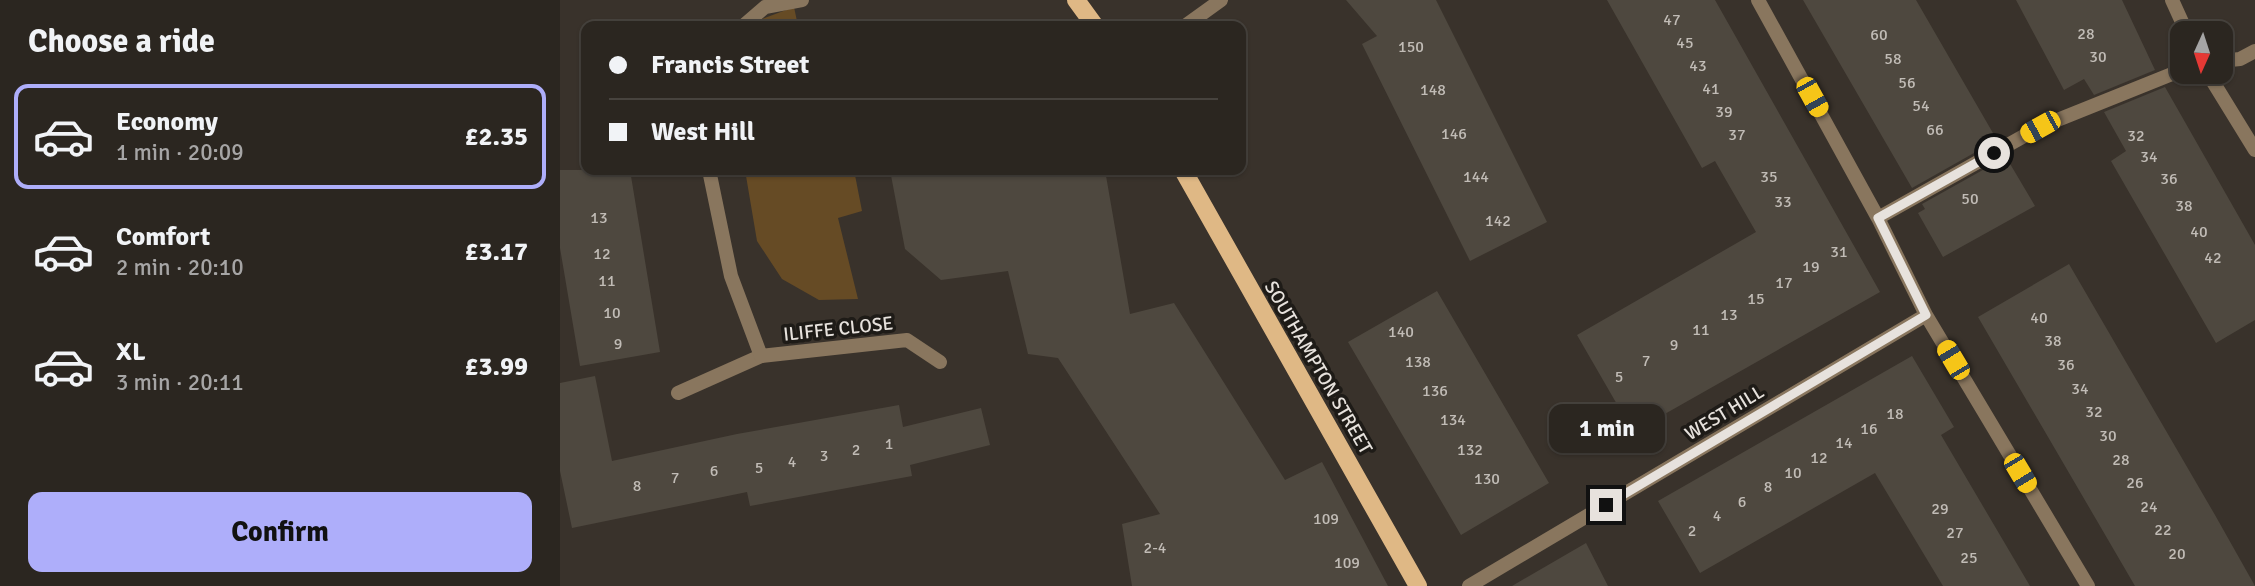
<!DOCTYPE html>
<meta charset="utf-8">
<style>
:root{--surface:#2b2620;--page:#37322d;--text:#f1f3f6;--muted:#a6a5a5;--line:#47433e;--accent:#aeaefa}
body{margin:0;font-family:Signika,sans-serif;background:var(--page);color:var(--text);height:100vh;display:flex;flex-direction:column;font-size:26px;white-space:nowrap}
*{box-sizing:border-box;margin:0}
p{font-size:23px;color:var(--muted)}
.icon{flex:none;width:38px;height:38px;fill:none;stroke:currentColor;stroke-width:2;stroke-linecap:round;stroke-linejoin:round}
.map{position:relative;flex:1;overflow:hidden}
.sheet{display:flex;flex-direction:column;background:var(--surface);width:560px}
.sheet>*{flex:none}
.hud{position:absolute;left:21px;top:21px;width:665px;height:154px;border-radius:14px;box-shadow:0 2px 5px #0004,0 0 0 2px var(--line);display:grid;align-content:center;height:154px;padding:0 28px;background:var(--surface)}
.needle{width:46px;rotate:183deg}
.fabs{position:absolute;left:1610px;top:21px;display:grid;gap:14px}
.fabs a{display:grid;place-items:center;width:63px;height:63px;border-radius:14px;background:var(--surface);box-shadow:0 2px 5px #0004,0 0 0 2px var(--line);font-size:35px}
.end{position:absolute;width:32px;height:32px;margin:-16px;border:9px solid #e7e2dd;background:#111;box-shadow:0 0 0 4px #111}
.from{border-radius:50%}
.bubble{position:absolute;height:49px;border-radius:14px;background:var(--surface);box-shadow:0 2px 5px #0004,0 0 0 2px var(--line);font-size:23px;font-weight:700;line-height:49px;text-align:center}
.car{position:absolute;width:21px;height:42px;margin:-21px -10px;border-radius:9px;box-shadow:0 0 5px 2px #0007;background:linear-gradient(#f5c518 24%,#345 0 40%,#f5c518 0 76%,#345 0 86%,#f5c518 0)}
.hud b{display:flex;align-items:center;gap:24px;height:66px;font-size:26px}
.hud b+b{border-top:2px solid var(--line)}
.hud i{width:18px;height:18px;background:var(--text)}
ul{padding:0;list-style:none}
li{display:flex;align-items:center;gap:21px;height:105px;margin:0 14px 10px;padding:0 14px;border:4px solid transparent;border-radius:14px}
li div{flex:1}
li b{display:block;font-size:26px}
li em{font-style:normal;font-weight:700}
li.selected{border-color:var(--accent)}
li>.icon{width:63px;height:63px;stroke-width:1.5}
h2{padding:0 28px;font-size:32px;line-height:84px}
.primary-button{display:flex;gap:14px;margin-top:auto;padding:14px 28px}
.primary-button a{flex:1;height:80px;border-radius:14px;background:var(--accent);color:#111;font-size:28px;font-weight:700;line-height:80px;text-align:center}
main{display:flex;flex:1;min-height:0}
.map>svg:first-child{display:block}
</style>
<main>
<section class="sheet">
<h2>Choose a ride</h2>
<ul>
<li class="selected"><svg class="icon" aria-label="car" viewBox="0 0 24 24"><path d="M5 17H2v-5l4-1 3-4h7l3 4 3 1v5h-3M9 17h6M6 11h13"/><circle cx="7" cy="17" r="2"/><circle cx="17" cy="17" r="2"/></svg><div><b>Economy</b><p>1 min · 20:09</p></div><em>£2.35</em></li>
<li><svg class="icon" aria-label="car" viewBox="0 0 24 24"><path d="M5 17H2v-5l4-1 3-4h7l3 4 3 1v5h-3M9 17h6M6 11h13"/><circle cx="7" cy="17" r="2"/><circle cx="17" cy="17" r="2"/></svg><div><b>Comfort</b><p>2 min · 20:10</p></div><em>£3.17</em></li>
<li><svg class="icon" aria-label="car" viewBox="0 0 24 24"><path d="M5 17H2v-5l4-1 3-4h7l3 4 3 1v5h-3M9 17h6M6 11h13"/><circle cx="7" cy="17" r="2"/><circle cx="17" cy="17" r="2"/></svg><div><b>XL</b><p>3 min · 20:11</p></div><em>£3.99</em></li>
</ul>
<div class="primary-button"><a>Confirm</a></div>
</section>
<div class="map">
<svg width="1695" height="586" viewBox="0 0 1695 586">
<rect width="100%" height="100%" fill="#39322b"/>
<path fill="#664b25" d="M234,7L238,26H197L202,19Z
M185,170H294L302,211L278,218L298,299L259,300L222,279L197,241Z"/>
<path fill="#4e483f" d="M786,0H876L987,222L910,261L802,44L817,36Z
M1047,0H1155L1320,292L1073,432L1017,335L1196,232L1155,161L1142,168Z
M1243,0H1356L1437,140L1352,188Z
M1456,0H1562L1595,70L1534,95L1524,79L1504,90Z
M1605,87L1695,245V320L1656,343L1551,161L1566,151L1544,112Z
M1446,157L1475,206L1383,257L1358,213L1365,209L1362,204Z
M0,170H70L100,352L20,366L0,248Z
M330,170H545L570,314L614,303L725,480L762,462L828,586H572L562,524L600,514L498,358L468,354L448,271L381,280L345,249Z
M1509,264L1655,515L1695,586H1575L1418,317Z
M877,291L989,483L901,535L788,342Z
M1352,356L1394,427L1381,435L1470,586H1383L1315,473L1140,573L1098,501Z
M35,376L52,461L177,434L339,405L343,427L421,408L430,445L350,465L352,476L190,506L187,492L12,528L0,471V383Z
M1026,543L1048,586H952Z"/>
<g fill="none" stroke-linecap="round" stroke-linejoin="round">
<path stroke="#89765e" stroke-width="14" d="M118,393L201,356"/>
<path stroke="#89765e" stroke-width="14" d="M1198,0L1318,218L1366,315L1528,586
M1612,0L1627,33
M183,26L205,7L242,0
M625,26L661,0
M1661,61L1680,59L1695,51
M1647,72L1695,150
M149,170L171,276L201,356L347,340L380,362
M1318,218L1480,127L1622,70
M909,586L1366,315"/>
<path stroke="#dfb885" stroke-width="18" d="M516,0L535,26
M623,170L858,586"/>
</g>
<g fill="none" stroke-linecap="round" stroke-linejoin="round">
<path stroke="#e7e2dd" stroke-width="9" d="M1046,505L1366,315L1318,218L1434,153"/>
</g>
<g text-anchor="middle" stroke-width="7" stroke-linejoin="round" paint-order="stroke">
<g font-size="16" fill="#c1bcb6">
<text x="1112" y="25">47</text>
<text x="1526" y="39">28</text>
<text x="1319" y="40">60</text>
<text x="1125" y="48">45</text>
<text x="851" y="52">150</text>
<text x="1538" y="62">30</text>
<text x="1333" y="64">58</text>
<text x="1138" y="71">43</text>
<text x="1347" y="88">56</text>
<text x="1151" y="94">41</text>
<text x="873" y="95">148</text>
<text x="1361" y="111">54</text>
<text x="1164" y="117">39</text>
<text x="1375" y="135">66</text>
<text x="894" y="139">146</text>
<text x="1177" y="140">37</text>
<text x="1576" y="141">32</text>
<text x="1589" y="162">34</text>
<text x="916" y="182">144</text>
<text x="1209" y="182">35</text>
<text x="1609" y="184">36</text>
<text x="1410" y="204">50</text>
<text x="1223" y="207">33</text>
<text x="1624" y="211">38</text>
<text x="39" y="223">13</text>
<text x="938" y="226">142</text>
<text x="1639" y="237">40</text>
<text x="1279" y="257">31</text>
<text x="42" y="259">12</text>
<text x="1653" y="263">42</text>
<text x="1251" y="272">19</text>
<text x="47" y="286">11</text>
<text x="1224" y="288">17</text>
<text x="1196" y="304">15</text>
<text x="52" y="318">10</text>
<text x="1169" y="320">13</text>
<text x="1479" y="323">40</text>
<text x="1141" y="335">11</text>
<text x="841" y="337">140</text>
<text x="1493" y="346">38</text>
<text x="58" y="349">9</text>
<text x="1114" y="350">9</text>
<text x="1086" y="366">7</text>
<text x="858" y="367">138</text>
<text x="1506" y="370">36</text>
<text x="1059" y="382">5</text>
<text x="1520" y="394">34</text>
<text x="875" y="396">136</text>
<text x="1534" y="417">32</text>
<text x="1335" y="419">18</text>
<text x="893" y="425">134</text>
<text x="1309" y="434">16</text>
<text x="1548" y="441">30</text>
<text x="1284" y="448">14</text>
<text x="329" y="449">1</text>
<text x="296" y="455">2</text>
<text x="910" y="455">132</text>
<text x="264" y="461">3</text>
<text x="1259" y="463">12</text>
<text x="1561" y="465">28</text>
<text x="232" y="467">4</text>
<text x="199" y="473">5</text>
<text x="154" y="476">6</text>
<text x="1233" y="478">10</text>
<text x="115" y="483">7</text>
<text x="927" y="484">130</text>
<text x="1575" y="488">26</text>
<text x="77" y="491">8</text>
<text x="1208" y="492">8</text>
<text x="1182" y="507">6</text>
<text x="1589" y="512">24</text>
<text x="1380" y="514">29</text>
<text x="1157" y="521">4</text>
<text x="766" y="524">109</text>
<text x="1603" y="535">22</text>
<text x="1132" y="536">2</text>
<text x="1395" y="538">27</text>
<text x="595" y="553">2-4</text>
<text x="1617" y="559">20</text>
<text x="1409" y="563">25</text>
<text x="787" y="568">109</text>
</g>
<g font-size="19" fill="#e7e2dd" stroke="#1e1b17">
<text transform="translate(278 328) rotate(-6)" y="7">ILIFFE CLOSE</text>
<text transform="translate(759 367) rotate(60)" y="7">SOUTHAMPTON STREET</text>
<text transform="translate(1164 412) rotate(-31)" y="7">WEST HILL</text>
</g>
</g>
</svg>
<div class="fabs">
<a><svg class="needle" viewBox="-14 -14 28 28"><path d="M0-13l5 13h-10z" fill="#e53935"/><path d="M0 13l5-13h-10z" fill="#a6a5a5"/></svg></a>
</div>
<i class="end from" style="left:1434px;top:153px"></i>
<i class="end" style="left:1046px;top:505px"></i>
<div class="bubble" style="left:989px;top:404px;width:116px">1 min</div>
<i class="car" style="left:1252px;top:97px;rotate:151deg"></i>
<i class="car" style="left:1480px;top:127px;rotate:241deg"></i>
<i class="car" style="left:1393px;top:360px;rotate:329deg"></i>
<i class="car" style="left:1460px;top:473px;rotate:149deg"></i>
<div class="hud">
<b><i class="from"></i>Francis Street</b>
<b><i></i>West Hill</b>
</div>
</div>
</main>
